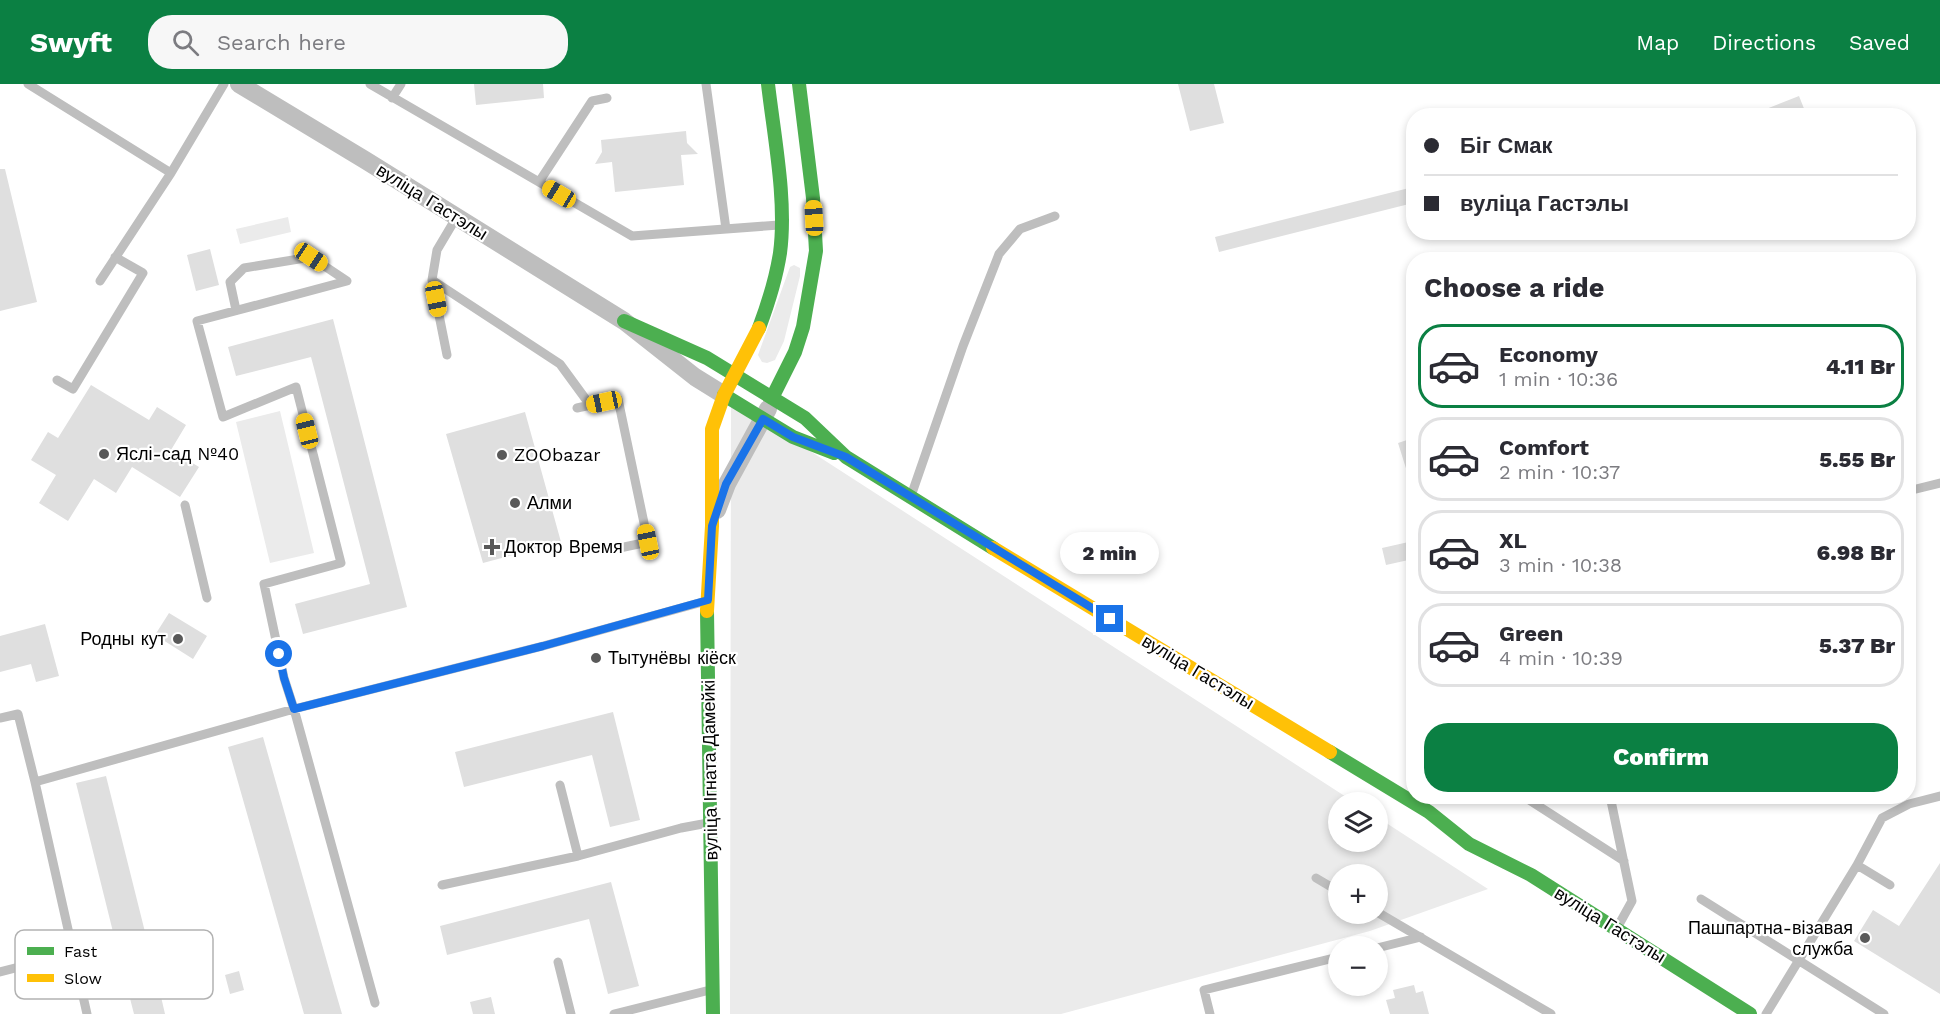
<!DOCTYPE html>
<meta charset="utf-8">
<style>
:root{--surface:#fff;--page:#f7f7f7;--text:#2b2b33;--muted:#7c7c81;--line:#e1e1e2;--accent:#0b8043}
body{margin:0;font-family:"Work Sans",sans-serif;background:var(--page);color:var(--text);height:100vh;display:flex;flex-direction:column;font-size:22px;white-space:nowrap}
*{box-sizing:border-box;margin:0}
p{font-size:20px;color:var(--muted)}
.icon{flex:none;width:33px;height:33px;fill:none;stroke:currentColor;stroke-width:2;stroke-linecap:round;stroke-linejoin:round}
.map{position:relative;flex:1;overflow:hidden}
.details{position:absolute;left:1406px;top:168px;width:510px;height:552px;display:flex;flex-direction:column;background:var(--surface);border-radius:24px;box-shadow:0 3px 9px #0003}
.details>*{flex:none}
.hud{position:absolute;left:1406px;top:24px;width:510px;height:132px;border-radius:24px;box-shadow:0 3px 9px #0003;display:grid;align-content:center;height:132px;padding:0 18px;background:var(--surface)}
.controls{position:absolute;left:1328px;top:708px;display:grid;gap:12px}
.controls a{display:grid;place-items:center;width:60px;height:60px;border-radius:50%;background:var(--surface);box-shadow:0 3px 9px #0003;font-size:30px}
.end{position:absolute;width:27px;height:27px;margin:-14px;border:8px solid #1a73e8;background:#fff;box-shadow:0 0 0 3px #fff}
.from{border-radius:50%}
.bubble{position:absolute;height:42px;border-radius:21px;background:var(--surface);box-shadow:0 3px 9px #0003;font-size:20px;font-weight:800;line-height:42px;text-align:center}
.car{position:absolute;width:18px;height:36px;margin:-18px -9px;border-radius:8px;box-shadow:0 0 4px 2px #0007;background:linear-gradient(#f5c518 24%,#345 0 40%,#f5c518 0 76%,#345 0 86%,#f5c518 0)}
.hud b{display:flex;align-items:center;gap:21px;height:57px;font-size:22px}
.hud b+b{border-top:2px solid var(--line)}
.hud i{width:15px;height:15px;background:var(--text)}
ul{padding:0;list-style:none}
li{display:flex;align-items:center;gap:18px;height:84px;margin:0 12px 9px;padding:0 6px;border:3px solid var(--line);border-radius:24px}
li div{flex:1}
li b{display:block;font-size:22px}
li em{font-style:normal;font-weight:800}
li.selected{border-color:var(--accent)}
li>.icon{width:54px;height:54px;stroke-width:1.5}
h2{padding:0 18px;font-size:27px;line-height:72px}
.primary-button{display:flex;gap:12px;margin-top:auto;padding:12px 18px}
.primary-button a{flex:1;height:69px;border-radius:24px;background:var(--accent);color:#fff;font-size:24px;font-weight:800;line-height:69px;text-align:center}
header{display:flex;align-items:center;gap:36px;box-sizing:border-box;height:84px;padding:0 30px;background:var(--accent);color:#fff}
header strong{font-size:28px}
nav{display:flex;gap:33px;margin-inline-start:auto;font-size:21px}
.search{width:420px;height:54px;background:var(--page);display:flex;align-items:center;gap:15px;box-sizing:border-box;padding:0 21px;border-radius:24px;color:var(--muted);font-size:22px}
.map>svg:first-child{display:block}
</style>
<header>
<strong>Swyft</strong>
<div class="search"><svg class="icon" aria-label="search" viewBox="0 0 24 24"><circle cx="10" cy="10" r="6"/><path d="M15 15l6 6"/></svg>Search here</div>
<nav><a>Map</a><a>Directions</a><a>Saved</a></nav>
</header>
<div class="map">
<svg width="1940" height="930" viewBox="0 0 1940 930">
<rect width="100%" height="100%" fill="#fff"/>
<path fill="#ebebeb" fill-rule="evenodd" d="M288,133L291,148L240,160L236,145Z
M794,181L800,184V192L784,257L775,276L767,279L762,278L758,271L790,183Z
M731,316L1354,718H1338V758H1377V733L1488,805L1370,847L1061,930H730ZM1338,790H1377V830H1338Z
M280,327L314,469L270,479L236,338Z"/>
<path fill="#dfdfdf" d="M474,0H543L544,14L476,21Z
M1178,0H1214L1224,39L1190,47Z
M1799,12L1807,32H1751V31Z
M686,47L687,59L698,70L681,71L684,101L615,108L612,78L595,80L602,68L601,56Z
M0,85H5L37,218L0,227Z
M1413,103V119L1219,168L1215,153Z
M210,165L219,201L196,207L187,171Z
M333,235L407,523L303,550L295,520L370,500L315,288L311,273L236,292L228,263Z
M91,301L149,336L157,323L186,341L171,366L199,383L180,413L132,383L116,409L94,395L68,437L39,419L56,391L31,376L48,348L58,354Z
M525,328L561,458L483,479L446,350Z
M1413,354V397H1410L1398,359Z
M1413,457V475L1386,481L1382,464Z
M169,529L207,552L193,575L155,551Z
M45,540L59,592L36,598L31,580L0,588V552Z
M613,628L640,736L610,743L592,671L464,703L455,668Z
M263,653L335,906L342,930H304L228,663Z
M106,692L159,904L165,930H134L115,856L76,699Z
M1940,779V910L1854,857L1873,826L1899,842Z
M611,798L639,902L608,910L589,835L447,871L440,842Z
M239,887L244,906L230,910L225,891Z
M1414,901L1416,909L1423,907L1429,930H1390L1386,916L1395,914L1393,906Z
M491,913L495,930H473L470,918Z"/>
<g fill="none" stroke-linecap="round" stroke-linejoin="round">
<path stroke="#bebebe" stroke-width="9" d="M28,0L171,89L224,0
M370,0L632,152L779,141
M706,0L726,145
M392,14L401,0
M539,98L592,17L607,14
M432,196L560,280L590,321
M100,197L171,89
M236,226L230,198L244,184L311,173L347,197L197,237L223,333L296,303L341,479L264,500L284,594L294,625L375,919
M447,271L432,196L437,166L456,134
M57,296L73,305L143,189L115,173
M577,324L618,315L648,458L610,466
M1908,407L1940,399
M911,412L963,262L999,170L1020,145L1055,132
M185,421L207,514
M0,634L18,630L35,698L294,625L543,562L706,517
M35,698L87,930
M560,701L578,772
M1523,712L1624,777
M1610,712L1632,817L1617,844
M1857,781L1890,801
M1316,794L1338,807
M442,801L578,772L681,744L708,739
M1701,815L1884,930
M1377,828L1551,930
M1377,864L1421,853
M558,878L571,930
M0,888L74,869
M614,930L710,906
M1210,930L1204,906L1338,873
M1766,930L1857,781L1882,734L1909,720L1940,712"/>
<path stroke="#bebebe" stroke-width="18" d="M239,0L365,76L624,237L695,293L724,311
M717,426L727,400L768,325"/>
<path stroke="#4caf50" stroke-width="14" d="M624,237L707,274L805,334L846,373L993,464
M759,244C768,220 776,195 780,169C787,117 774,52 768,0
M724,311L793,353L834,369
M772,314L795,268L803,243L816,167L813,114L799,0
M707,527L713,930
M1330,668L1429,728L1469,760L1531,791L1750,930"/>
<path stroke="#ffc107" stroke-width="14" d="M993,464L1330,668
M707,527L712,442V345L724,311L759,244"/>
</g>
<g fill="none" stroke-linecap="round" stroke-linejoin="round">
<path stroke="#1a73e8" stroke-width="8" d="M279,570L284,594L294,625L543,562L708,516L712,442L726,400L763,335L793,353L846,373L1110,535"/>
</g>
<g fill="#595959" stroke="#fff" stroke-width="2">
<circle cx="104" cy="370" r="6"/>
<circle cx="502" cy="371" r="6"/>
<circle cx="515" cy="419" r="6"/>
<path d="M489 454h6v6h6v6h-6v6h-6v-6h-6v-6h6z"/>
<circle cx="178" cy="555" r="6"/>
<circle cx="596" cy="574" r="6"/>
<circle cx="1865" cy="854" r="6"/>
</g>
<g text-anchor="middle" stroke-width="4.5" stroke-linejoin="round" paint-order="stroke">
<g font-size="18" fill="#000" stroke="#fff">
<text transform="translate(432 118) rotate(32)" y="6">вуліца Гастэлы</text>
<text transform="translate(1198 588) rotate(31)" y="6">вуліца Гастэлы</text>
<text transform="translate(710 686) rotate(-91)" y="6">вуліца Ігната Дамейкі</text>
<text transform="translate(1610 841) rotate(32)" y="6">вуліца Гастэлы</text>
</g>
<g font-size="18" fill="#000" stroke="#fff" text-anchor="start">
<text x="116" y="376">Яслі-сад №40</text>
<text x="514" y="377">ZOObazar</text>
<text x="527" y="425">Алми</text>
<text x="504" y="469">Доктор Время</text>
<text x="166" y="561" text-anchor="end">Родны кут</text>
<text x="608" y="580">Тытунёвы кіёск</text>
<text x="1853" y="850" text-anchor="end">Пашпартна-візавая<tspan x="1853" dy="21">служба</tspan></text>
</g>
</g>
<rect x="15" y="846" width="198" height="69" rx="9" fill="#fff" stroke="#b2b2b2" stroke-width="1.5"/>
<rect x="27" y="863" width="27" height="8" fill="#4caf50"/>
<rect x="27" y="890" width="27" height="8" fill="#ffc107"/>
<g font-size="16" fill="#000">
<text x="64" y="873">Fast</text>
<text x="64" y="900">Slow</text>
</g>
</svg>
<div class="controls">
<a><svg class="icon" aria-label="layers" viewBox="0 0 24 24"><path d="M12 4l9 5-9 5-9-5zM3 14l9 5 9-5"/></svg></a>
<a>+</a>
<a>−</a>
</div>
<i class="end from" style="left:279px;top:570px"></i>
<i class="end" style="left:1110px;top:535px"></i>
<div class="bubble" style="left:1060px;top:448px;width:99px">2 min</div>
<i class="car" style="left:559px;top:110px;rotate:301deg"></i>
<i class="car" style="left:814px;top:134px;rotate:357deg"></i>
<i class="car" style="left:311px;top:173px;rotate:124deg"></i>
<i class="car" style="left:436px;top:215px;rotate:169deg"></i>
<i class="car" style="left:604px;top:318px;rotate:258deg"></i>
<i class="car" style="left:307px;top:347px;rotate:346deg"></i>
<i class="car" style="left:648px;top:458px;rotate:348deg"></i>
<div class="hud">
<b><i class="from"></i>Біг Смак</b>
<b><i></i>вуліца Гастэлы</b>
</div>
<section class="details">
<h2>Choose a ride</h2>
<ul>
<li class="selected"><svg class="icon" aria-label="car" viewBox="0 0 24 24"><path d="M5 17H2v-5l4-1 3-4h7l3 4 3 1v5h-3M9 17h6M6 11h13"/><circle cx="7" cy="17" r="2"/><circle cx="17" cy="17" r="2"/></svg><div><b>Economy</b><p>1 min · 10:36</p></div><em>4.11 Br</em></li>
<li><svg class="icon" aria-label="car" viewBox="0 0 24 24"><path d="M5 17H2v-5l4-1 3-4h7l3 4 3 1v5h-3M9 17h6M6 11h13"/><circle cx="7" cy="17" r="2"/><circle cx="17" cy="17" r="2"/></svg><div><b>Comfort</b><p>2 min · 10:37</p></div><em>5.55 Br</em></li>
<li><svg class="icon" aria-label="car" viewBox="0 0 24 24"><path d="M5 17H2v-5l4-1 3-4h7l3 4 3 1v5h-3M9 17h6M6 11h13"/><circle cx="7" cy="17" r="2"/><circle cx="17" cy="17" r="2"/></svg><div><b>XL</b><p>3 min · 10:38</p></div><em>6.98 Br</em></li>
<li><svg class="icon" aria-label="car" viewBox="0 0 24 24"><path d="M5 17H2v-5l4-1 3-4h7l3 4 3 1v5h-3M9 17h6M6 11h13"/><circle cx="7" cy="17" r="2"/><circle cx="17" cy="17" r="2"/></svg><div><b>Green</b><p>4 min · 10:39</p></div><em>5.37 Br</em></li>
</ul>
<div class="primary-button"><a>Confirm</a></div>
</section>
</div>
